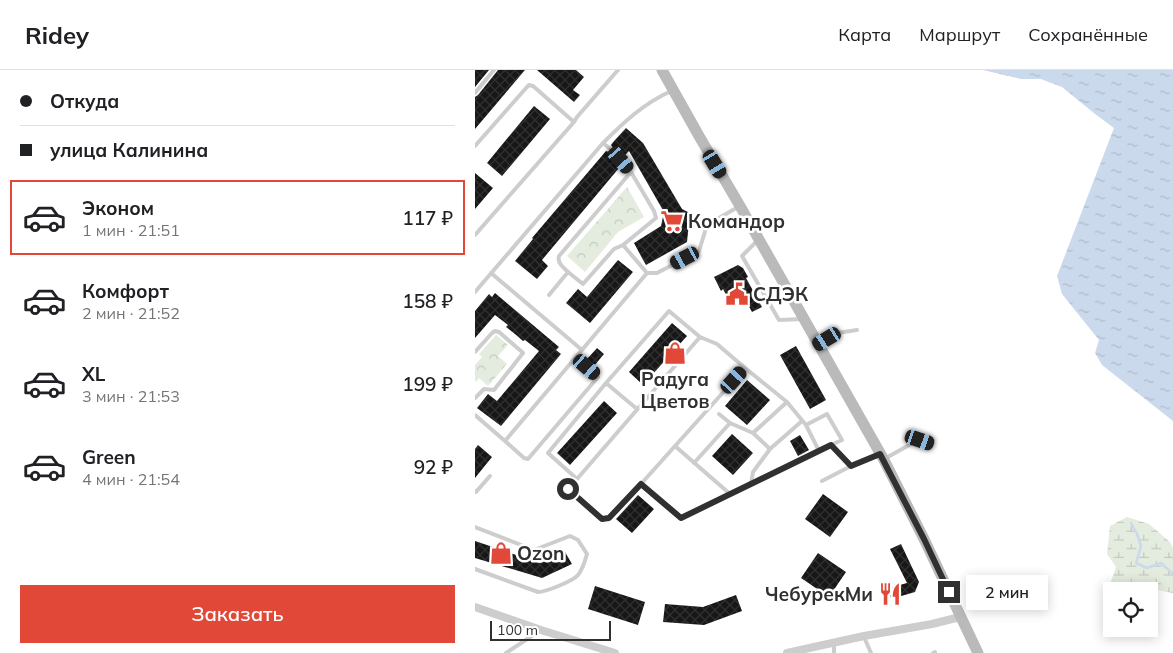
<!DOCTYPE html>
<html lang="ru">
<meta charset="utf-8">
<style>
:root{--surface:#fff;--page:#f2f2f2;--text:#202124;--muted:#757577;--line:#e0e0e0;--accent:#e14837}
body{margin:0;font-family:Mulish,sans-serif;background:var(--page);color:var(--text);height:100vh;display:flex;flex-direction:column;font-size:19px;white-space:nowrap}
*{box-sizing:border-box;margin:0}
p{font-size:16px;color:var(--muted)}
.icon{flex:none;width:28px;height:28px;fill:none;stroke:currentColor;stroke-width:2;stroke-linecap:round;stroke-linejoin:round}
.map{position:relative;flex:1;overflow:hidden}
.drawer{display:flex;flex-direction:column;background:var(--surface);width:475px}
.drawer>*{flex:none}
.top-card{display:grid;align-content:center;height:110px;padding:0 20px;background:var(--surface)}
.tools{position:absolute;left:628px;top:512px;display:grid;gap:10px}
.tools a{display:grid;place-items:center;width:55px;height:55px;border-radius:0px;background:var(--surface);box-shadow:0 2px 12px #0003;font-size:25px}
.scale{position:absolute;left:15px;bottom:12px;width:121px;box-sizing:border-box;padding-left:5px;border:2px solid #303030;border-top:0;font-size:14px;line-height:18px;white-space:nowrap;color:#303030;-webkit-text-stroke:4px #fff;paint-order:stroke}
.end{position:absolute;width:22px;height:22px;margin:-11px;border:6px solid #303030;background:#fff;box-shadow:0 0 0 2px #fff}
.from{border-radius:50%}
.bubble{position:absolute;height:35px;border-radius:0px;background:var(--surface);box-shadow:0 2px 12px #0003;font-size:16px;font-weight:600;line-height:35px;text-align:center}
.car{position:absolute;width:15px;height:30px;margin:-15px -8px;border-radius:6px;box-shadow:0 0 4px 1px #0007;background:linear-gradient(#222 24%,#8ab4d8 0 40%,#222 0 76%,#8ab4d8 0 86%,#222 0)}
.top-card b{display:flex;align-items:center;gap:18px;height:48px;font-size:19px}
.top-card b+b{border-top:1px solid var(--line)}
.top-card i{width:12px;height:12px;background:var(--text)}
ul{padding:0;list-style:none}
li{display:flex;align-items:center;gap:15px;height:75px;margin:0 10px 8px;padding:0 10px;border:2px solid transparent;border-radius:0px}
li div{flex:1}
li b{display:block;font-size:19px}
li em{font-style:normal;font-weight:600}
li.current{border-color:var(--accent)}
li>.icon{width:45px;height:45px;stroke-width:1.5}
.action{display:flex;gap:10px;margin-top:auto;padding:10px 20px}
.action a{flex:1;height:58px;border-radius:0px;background:var(--accent);color:#fff;font-size:20px;font-weight:600;line-height:58px;text-align:center}
header{display:flex;align-items:center;gap:30px;box-sizing:border-box;height:70px;padding:0 25px;background:var(--surface);border-bottom:1px solid var(--line)}
header strong{font-size:24px}
nav{display:flex;gap:28px;margin-inline-start:auto;font-size:18px}
main{display:flex;flex:1;min-height:0}
.map>svg:first-child{display:block}
</style>
<header>
<strong>Ridey</strong>
<nav><a>Карта</a><a>Маршрут</a><a>Сохранённые</a></nav>
</header>
<main>
<section class="drawer">
<div class="top-card">
<b><i class="from"></i>Откуда</b>
<b><i></i>улица Калинина</b>
</div>
<ul>
<li class="current"><svg class="icon" aria-label="car" viewBox="0 0 24 24"><path d="M5 17H2v-5l4-1 3-4h7l3 4 3 1v5h-3M9 17h6M6 11h13"/><circle cx="7" cy="17" r="2"/><circle cx="17" cy="17" r="2"/></svg><div><b>Эконом</b><p>1 мин · 21:51</p></div><em>117 ₽</em></li>
<li><svg class="icon" aria-label="car" viewBox="0 0 24 24"><path d="M5 17H2v-5l4-1 3-4h7l3 4 3 1v5h-3M9 17h6M6 11h13"/><circle cx="7" cy="17" r="2"/><circle cx="17" cy="17" r="2"/></svg><div><b>Комфорт</b><p>2 мин · 21:52</p></div><em>158 ₽</em></li>
<li><svg class="icon" aria-label="car" viewBox="0 0 24 24"><path d="M5 17H2v-5l4-1 3-4h7l3 4 3 1v5h-3M9 17h6M6 11h13"/><circle cx="7" cy="17" r="2"/><circle cx="17" cy="17" r="2"/></svg><div><b>XL</b><p>3 мин · 21:53</p></div><em>199 ₽</em></li>
<li><svg class="icon" aria-label="car" viewBox="0 0 24 24"><path d="M5 17H2v-5l4-1 3-4h7l3 4 3 1v5h-3M9 17h6M6 11h13"/><circle cx="7" cy="17" r="2"/><circle cx="17" cy="17" r="2"/></svg><div><b>Green</b><p>4 мин · 21:54</p></div><em>92 ₽</em></li>
</ul>
<div class="action"><a>Заказать</a></div>
</section>
<div class="map">
<svg width="698" height="583" viewBox="0 0 698 583">
<defs>
<pattern id="wetland-marsh" width="20" height="14" patternUnits="userSpaceOnUse" patternTransform="scale(1.25)"><rect width="20" height="14" fill="#e3ecde"/><path d="M1 5h8M5 5V1M11 12h8M15 12V8" fill="none" stroke="#c3cbbf"/></pattern>
<pattern id="park-crowns" width="20" height="18" patternUnits="userSpaceOnUse" patternTransform="scale(1.25)"><rect width="20" height="18" fill="#e3ecde"/><path d="M2 6a3 3 0 1 1 6 0M12 15a3 3 0 1 1 6 0" fill="none" stroke="#c3cbbf"/></pattern>
<pattern id="water-ripples" width="26" height="14" patternUnits="userSpaceOnUse" patternTransform="scale(1.25)"><rect width="26" height="14" fill="#cbd9ec"/><path d="M2 4q2-2 4 0t4 0M15 11q2-2 4 0t4 0" fill="none" stroke="#afbbcb"/></pattern>
<pattern id="building-cross-hatch" width="8" height="8" patternUnits="userSpaceOnUse" patternTransform="scale(1.25)"><rect width="8" height="8" fill="#171717"/><path d="M0 0l8 8M0 8l8-8" fill="none" stroke="#303030"/></pattern>
</defs>
<rect width="100%" height="100%" fill="#fff"/>
<path fill="url(#wetland-marsh)" d="M652,447L674,454L695,472L698,478V523L682,520L674,523V521H636V523L634,517L641,497L632,484L635,456Z"/>
<path fill="url(#park-crowns)" d="M152,117L169,147L143,162L110,202L92,186Z
M21,265L33,275L23,286L32,294L13,316L4,308L1,312L0,310V295L7,287L4,284Z"/>
<path fill="url(#water-ripples)" d="M508,0H698V351L627,295L620,283L624,270L587,224L582,206L639,58L620,44L587,17L566,9H546Z"/>
<g fill="none" stroke-linecap="round" stroke-linejoin="round">
<path stroke="#cbd9ec" stroke-width="2.5" d="M656,453L662,464L666,476L661,493L672,498L686,493L698,504"/>
</g>
<path fill="url(#building-cross-hatch)" d="M0,0H14L0,17Z
M23,0H50L0,59V27L3,25Z
M62,0H101L109,7L98,20L105,25L99,32Z
M59,36L75,49L27,106L12,93Z
M151,58L168,73L207,139L215,143L212,172L171,195L167,188L159,173L186,156L189,142L154,81L148,87L146,86L143,87L142,90L143,93L141,96L144,98L67,190L73,196L62,209L40,191L58,169L57,168L131,81L134,82L137,81L138,78L136,75L139,71Z
M0,103L18,118L0,139Z
M143,190L158,202L115,253L91,233L103,219L112,227Z
M263,195L268,198L273,207L271,208L287,237L277,242L270,229L257,236L248,219L246,221L239,207Z
M20,223L84,277L81,280L86,284L26,356L2,338L13,324L22,331L64,281L50,270L48,271L40,264L31,257L33,255L20,245L0,268V241L14,224L17,227Z
M197,253L212,266L168,315L154,302Z
M321,276L351,330L335,339L305,285Z
M122,278L129,284L119,296L112,289Z
M272,310L295,330L272,355L250,336Z
M129,331L142,343L95,395L82,383Z
M257,364L278,383L258,405L237,386Z
M325,365L334,380L323,386L315,371Z
M3,375L17,387L0,408V379Z
M348,424L373,442L355,467L330,449Z
M163,425L179,439L157,463L141,449Z
M0,471L65,493L90,482L97,494L67,508L0,488Z
M426,474L444,512L440,522L416,529L414,518L432,513L415,479Z
M343,483L371,502L354,527L326,508Z
M120,516L170,532L163,555L113,539Z
M261,525L267,541L229,555L188,552L190,534L228,537Z"/>
<g fill="none" stroke-linecap="round" stroke-linejoin="round">
<path stroke="#cdcdcd" stroke-width="4" d="M0,23L19,0
M128,73L134,78
M0,76L52,17L54,15L58,16L99,52
M156,102L179,141L181,148L148,175L172,203
M0,165L99,52L102,47L143,0
M282,171L267,186L304,250L327,249
M93,202L108,214L139,179L148,175
M16,203L107,280
M0,222L128,73C149,52 168,34 196,21
M74,225L93,202C88,197 82,193 84,186L156,102L146,90
M194,241L225,267L102,409L73,383L131,313Z
M225,267L242,274L270,298
M345,273L362,263L382,260
M0,282L17,263L20,261L24,262L46,281L48,283L19,320L9,319L0,328
M101,287L172,203H182L224,181L232,155L263,137
M131,313L162,339
M244,344L255,353L278,363
M0,345L30,371L101,287L123,307L53,389L49,388L30,371
M331,355L352,344L367,370L356,375
M295,379L327,351
M411,388L445,369L456,373
M219,393L255,353
M102,409L93,419L127,449L134,448L166,414L206,448L344,381
M347,411L376,396L403,385
M166,414L200,376
M276,414L278,402L295,379L278,363L312,332
M0,421L1,422L15,406
M255,424L200,376L270,298L312,332L331,355L344,381L356,375L376,396
M0,457L59,480L95,466L103,470L112,484C110,491 108,499 103,505C98,511 71,522 63,522L0,499
M389,567L396,583
M31,583L66,560
M359,583V573
M458,583L460,582V583"/>
<path stroke="#cdcdcd" stroke-width="8" d="M0,537L66,560L140,583
M312,583L389,566L457,554L485,547"/>
<path stroke="#bababa" stroke-width="11" d="M187,0L224,66L265,136L409,390L449,469L503,583"/>
</g>
<g fill="none" stroke-linecap="round" stroke-linejoin="round">
<path stroke="#303030" stroke-width="6" d="M93,419L127,449L134,448L166,414L206,448L356,375L376,396L405,384L449,469L474,522"/>
</g>
<defs>
<symbol id="supermarket-bare" viewBox="-9 -9 18 18"><path d="M-6-5.5h2.5l.6 2H6L4.5 2H-2.5L-4.4-4H-6ZM-1.5 3.2a1.3 1.3 0 1 0 .1 0ZM3 3.2a1.3 1.3 0 1 0 .1 0Z" fill="#e14837" stroke="#fff" stroke-width="2.5" paint-order="stroke"/></symbol>
<symbol id="civic-bare" viewBox="-9 -9 18 18"><path d="M-.6-6.5H3V-4.5H.6V-3L4-1V1h2V6H-6V1h2V-1L-.6-3ZM-1.2 2.5V6h2.4V2.5Z" fill="#e14837" stroke="#fff" stroke-width="2.5" paint-order="stroke"/></symbol>
<symbol id="shop-bare" viewBox="-9 -9 18 18"><path d="M-5-2.5h2.3a2.7 3.5 0 0 1 5.4 0H5L5.5 6h-11ZM-1.5-2.5h3a1.5 2.3 0 0 0-3 0Z" fill="#e14837" stroke="#fff" stroke-width="2.5" paint-order="stroke"/></symbol>
<symbol id="restaurant-bare" viewBox="-9 -9 18 18"><path d="M-5-6h1v4h1v-4h1v4h1v-4h1v5L-1.5 .5V6h-2V.5L-5-1ZM5-6V6H3V1.5H1.5Q1.5-4 5-6Z" fill="#e14837" stroke="#fff" stroke-width="2.5" paint-order="stroke"/></symbol>
</defs>
<g fill-rule="evenodd">
<use href="#supermarket-bare" x="181" y="135" width="32" height="32"/>
<use href="#civic-bare" x="246" y="208" width="32" height="32"/>
<use href="#shop-bare" x="184" y="267" width="32" height="32"/>
<use href="#shop-bare" x="10" y="467" width="32" height="32"/>
<use href="#restaurant-bare" x="399" y="508" width="32" height="32"/>
</g>
<g text-anchor="middle" stroke-width="5" stroke-linejoin="round" paint-order="stroke">
<g font-size="19" font-weight="bold" fill="#303030" stroke="#fff" text-anchor="start">
<text x="213" y="158">Командор</text>
<text x="278" y="231">СДЭК</text>
<text x="200" y="316" text-anchor="middle">Радуга<tspan x="200" dy="22">Цветов</tspan></text>
<text x="42" y="490">Ozon</text>
<text x="398" y="531" text-anchor="end">ЧебурекМи</text>
</g>
</g>
</svg>
<div class="tools">
<a><svg class="icon" aria-label="locate" viewBox="0 0 24 24"><circle cx="12" cy="12" r="6"/><path d="M12 2v4M12 18v4M2 12h4M18 12h4"/></svg></a>
</div>
<div class="scale">100 m</div>
<i class="end from" style="left:93px;top:419px"></i>
<i class="end" style="left:474px;top:522px"></i>
<div class="bubble" style="left:491px;top:505px;width:82px">2 мин</div>
<i class="car" style="left:146px;top:90px;rotate:139deg"></i>
<i class="car" style="left:240px;top:94px;rotate:149deg"></i>
<i class="car" style="left:210px;top:188px;rotate:242deg"></i>
<i class="car" style="left:352px;top:269px;rotate:239deg"></i>
<i class="car" style="left:112px;top:297px;rotate:131deg"></i>
<i class="car" style="left:259px;top:310px;rotate:42deg"></i>
<i class="car" style="left:445px;top:370px;rotate:109deg"></i>
</div>
</main>
